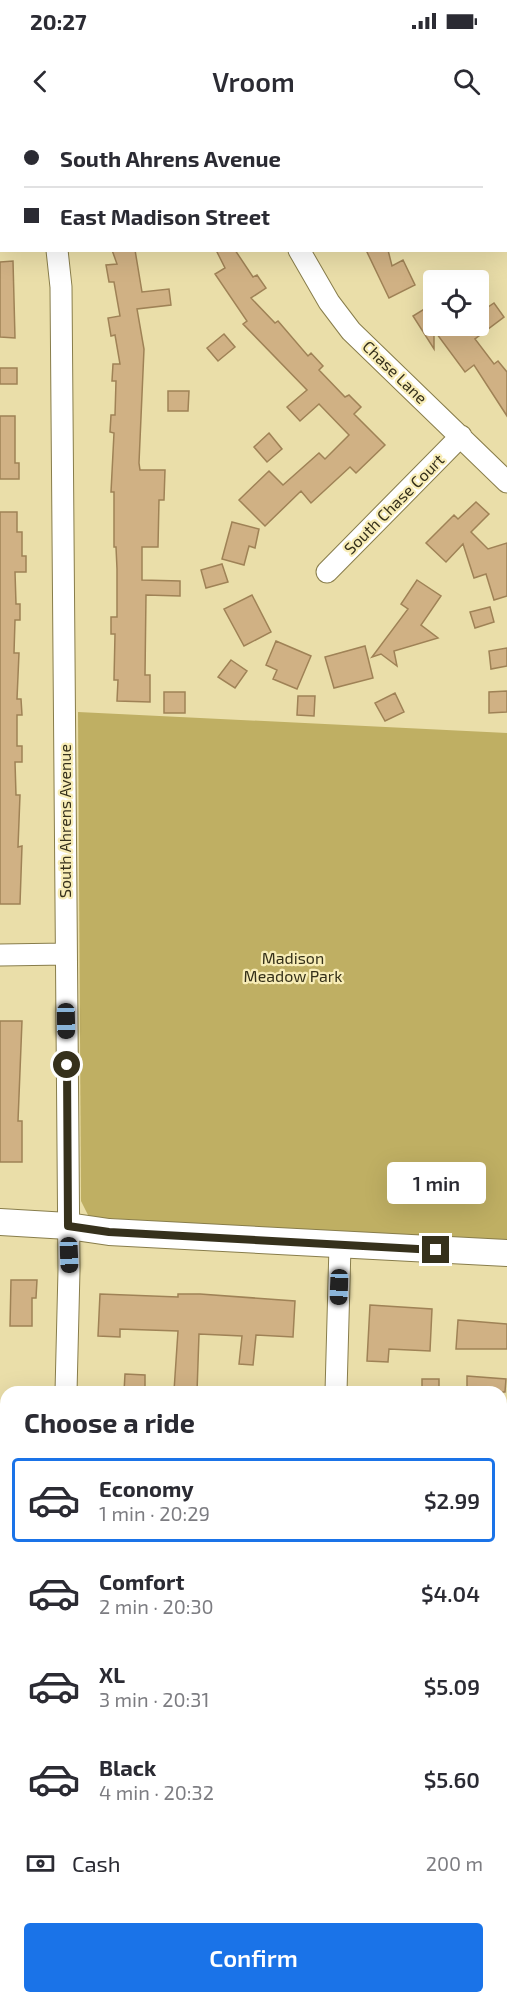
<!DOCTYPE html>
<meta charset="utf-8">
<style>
:root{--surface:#fff;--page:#f7f7f7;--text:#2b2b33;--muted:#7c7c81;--line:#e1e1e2;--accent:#1a73e8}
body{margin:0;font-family:"Exo 2",sans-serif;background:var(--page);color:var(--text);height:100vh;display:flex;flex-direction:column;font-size:22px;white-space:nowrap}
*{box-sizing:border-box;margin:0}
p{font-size:20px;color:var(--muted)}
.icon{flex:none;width:33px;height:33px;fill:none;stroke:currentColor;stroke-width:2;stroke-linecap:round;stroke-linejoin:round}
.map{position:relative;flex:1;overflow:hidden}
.sheet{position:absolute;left:0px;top:1266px;width:507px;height:618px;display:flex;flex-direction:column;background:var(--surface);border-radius:18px 18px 0 0;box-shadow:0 6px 24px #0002}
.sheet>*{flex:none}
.hud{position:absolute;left:0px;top:0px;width:507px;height:132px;box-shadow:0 6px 24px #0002;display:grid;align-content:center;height:132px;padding:0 24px;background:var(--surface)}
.controls{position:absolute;left:423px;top:150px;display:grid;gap:12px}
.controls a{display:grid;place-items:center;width:66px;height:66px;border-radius:6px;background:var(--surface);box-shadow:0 6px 24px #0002;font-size:30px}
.end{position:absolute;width:27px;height:27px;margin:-14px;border:8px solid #36311c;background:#fff;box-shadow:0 0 0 3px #fff}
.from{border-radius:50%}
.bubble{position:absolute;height:42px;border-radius:6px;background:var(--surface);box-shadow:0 6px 24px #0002;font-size:20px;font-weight:600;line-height:42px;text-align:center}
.car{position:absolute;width:18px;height:36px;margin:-18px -9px;border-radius:8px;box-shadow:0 0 4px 2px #0007;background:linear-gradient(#222 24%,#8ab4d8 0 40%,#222 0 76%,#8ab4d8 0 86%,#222 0)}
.hud b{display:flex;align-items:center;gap:21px;height:57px;font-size:22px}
.hud b+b{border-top:2px solid var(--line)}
.hud i{width:15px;height:15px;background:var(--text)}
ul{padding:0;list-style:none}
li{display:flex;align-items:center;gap:18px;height:84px;margin:0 12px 9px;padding:0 12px;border:3px solid transparent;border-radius:6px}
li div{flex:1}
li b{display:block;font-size:22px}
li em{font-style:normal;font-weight:600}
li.current{border-color:var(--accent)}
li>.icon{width:54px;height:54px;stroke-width:1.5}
h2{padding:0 24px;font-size:27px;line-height:72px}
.pay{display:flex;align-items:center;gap:15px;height:66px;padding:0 24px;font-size:22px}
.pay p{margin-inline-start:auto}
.action{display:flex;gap:12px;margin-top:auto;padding:12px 24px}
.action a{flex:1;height:69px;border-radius:6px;background:var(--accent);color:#fff;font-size:24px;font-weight:600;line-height:69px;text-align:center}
.status{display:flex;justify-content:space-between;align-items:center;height:42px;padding:0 30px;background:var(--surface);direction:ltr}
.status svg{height:16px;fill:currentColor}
header{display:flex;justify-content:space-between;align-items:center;height:78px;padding:0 24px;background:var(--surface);font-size:27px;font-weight:600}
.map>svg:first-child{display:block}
</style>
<div class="status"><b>20:27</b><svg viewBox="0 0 49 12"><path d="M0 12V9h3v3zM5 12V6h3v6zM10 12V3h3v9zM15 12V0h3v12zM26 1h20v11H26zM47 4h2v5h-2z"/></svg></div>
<header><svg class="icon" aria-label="back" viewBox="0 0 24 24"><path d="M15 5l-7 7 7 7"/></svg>Vroom<svg class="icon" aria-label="search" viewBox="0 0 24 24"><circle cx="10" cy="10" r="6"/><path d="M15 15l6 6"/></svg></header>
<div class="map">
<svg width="507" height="1884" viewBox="0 0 507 1884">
<rect width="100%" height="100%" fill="#eadea9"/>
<path fill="#bfaf63" d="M78,592L507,613V1123L89,1097L81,1081Z"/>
<path fill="#d0b184" stroke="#9f8256" stroke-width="1.5" d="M112,130H135L142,172L169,169L171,185L137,189L144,229L139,343L140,350H165L164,380H159L158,427H142V460L180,461V476L146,475L145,555H150V582L117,581L118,560H114L115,514H111V497H117V449L116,427H114V372H111L114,313L110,312L111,295H115L116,261H112L113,244H120L115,215L111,216L108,198L120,196L114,162H109L106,145L117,144Z
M216,130H235L253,157L257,155L266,168L251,178L275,203L278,201L308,236L311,233L323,246L319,250L345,277L349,275L361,287L354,294L385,325L356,353L350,347L311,383L301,371L265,406L239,380L269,351L283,365L319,333L325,339L349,315L319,284L300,301L287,287L307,270L243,204L247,201L215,154L225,148Z
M366,130H388L392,146L403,140L415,165L389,178Z
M13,141L15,218L0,217V142Z
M434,183V206H478V194L494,183L504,197L475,219L494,244L498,241L507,252V296L474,245L465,252L434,210V229L413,196Z
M224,214L235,227L218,241L207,228Z
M0,248H17V264H0Z
M168,271H189L188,291H168Z
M0,296H15V343H19V359H0Z
M269,313L282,329L267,342L254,327Z
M476,382L489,394L471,412L488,429L507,423V476L494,480L486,454L474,458L463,424L446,442L426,423L454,395L458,399Z
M0,392H17V412H22V436H26V452H15L16,484H20V500H15L14,533H19L17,579H21L22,595H17V626H22V642H15L16,675H20L18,727L22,726L20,784H0Z
M232,402L259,409L255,428L249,426L244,445L222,439Z
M222,444L228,462L206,468L201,450Z
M417,460L441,476L421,505L438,518L394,531L397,546L381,534L372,537L408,489L401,484Z
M252,475L271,512L244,526L224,489Z
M490,487L494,502L475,508L470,492Z
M276,521L311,536L297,569L273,559L277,550L266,545Z
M365,526L373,558L334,568L325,537Z
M507,528V546L491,549L489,531Z
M231,540L247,551L235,568L218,557Z
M507,571V592L489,593V572Z
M164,572H185V593H164Z
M395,573L404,592L385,601L375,583Z
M298,576H315L314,596L297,595Z
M0,901H22L18,1001H22V1042H0Z
M11,1160H37L36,1178H32V1206H10Z
M100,1174L178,1177V1174H200L295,1181L293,1217L256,1215L253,1245L239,1244L242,1216L199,1214L197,1272L174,1271L178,1211L120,1209V1217L98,1216Z
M370,1185L432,1189L430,1231L389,1229L388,1242L367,1241Z
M458,1200L507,1204V1229H456Z
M125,1254L145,1255V1272H124Z
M467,1256L506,1259L505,1272H467Z
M422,1259H439V1272H422Z"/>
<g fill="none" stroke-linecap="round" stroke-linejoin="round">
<defs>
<path id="minor" d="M283,2V0
M0,5L2,7
M57,130L61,167L69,1150L66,1272
M299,130L329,182L351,211L507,362
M327,452L461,316
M0,835L66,834
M336,1272L340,1126
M53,1884V1878
M320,1884V1878"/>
<path id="tertiary" d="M0,1102L68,1106L109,1112L507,1133"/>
</defs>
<use href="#minor" stroke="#887d4b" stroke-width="23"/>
<use href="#tertiary" stroke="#887d4b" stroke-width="28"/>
<use href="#minor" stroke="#fff" stroke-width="21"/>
<use href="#tertiary" stroke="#fff" stroke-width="26"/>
</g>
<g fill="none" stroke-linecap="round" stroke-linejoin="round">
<path stroke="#36311c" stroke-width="8" d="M67,945L68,1106L109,1112L436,1130"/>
</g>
<g text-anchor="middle" stroke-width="4.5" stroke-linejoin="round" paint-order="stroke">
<g font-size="16" fill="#36311c" stroke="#f7ecb6">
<text transform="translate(395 252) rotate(44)" y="6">Chase Lane</text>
<text transform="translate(394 384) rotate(-45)" y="6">South Chase Court</text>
<text transform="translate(65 701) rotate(-90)" y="6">South Ahrens Avenue</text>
</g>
<g font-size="16" fill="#353019" stroke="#f7ecb6">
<text x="293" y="844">Madison<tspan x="293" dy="18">Meadow Park</tspan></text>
</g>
</g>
</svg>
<div class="controls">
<a><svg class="icon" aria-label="locate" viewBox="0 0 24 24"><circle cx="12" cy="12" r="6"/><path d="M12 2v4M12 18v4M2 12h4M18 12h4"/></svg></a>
</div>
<i class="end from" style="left:67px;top:945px"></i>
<i class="end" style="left:436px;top:1130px"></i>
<div class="bubble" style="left:387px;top:1042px;width:99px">1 min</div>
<i class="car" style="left:66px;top:901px;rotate:179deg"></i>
<i class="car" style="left:69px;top:1135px;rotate:178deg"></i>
<i class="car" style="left:339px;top:1167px;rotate:182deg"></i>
<div class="hud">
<b><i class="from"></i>South Ahrens Avenue</b>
<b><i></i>East Madison Street</b>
</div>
<section class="sheet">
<h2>Choose a ride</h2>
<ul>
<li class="current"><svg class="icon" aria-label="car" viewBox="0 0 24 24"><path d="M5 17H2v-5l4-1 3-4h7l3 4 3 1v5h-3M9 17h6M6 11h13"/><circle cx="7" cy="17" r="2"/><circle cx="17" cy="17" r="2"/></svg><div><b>Economy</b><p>1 min · 20:29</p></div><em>$2.99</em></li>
<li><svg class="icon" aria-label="car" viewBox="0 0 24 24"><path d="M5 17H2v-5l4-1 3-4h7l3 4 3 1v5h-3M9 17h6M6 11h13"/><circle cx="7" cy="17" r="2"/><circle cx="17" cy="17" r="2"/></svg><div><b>Comfort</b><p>2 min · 20:30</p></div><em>$4.04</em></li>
<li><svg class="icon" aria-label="car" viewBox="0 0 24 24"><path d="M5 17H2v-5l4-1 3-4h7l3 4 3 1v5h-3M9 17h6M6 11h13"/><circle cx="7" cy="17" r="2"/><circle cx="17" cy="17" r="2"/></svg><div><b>XL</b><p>3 min · 20:31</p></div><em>$5.09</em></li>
<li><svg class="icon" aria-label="car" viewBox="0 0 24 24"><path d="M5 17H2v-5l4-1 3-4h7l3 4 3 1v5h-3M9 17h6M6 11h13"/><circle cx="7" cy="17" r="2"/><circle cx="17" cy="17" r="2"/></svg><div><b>Black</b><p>4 min · 20:32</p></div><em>$5.60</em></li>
</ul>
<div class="pay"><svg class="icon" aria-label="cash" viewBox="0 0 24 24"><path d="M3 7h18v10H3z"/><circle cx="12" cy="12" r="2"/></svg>Cash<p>200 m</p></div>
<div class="action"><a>Confirm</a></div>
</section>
</div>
